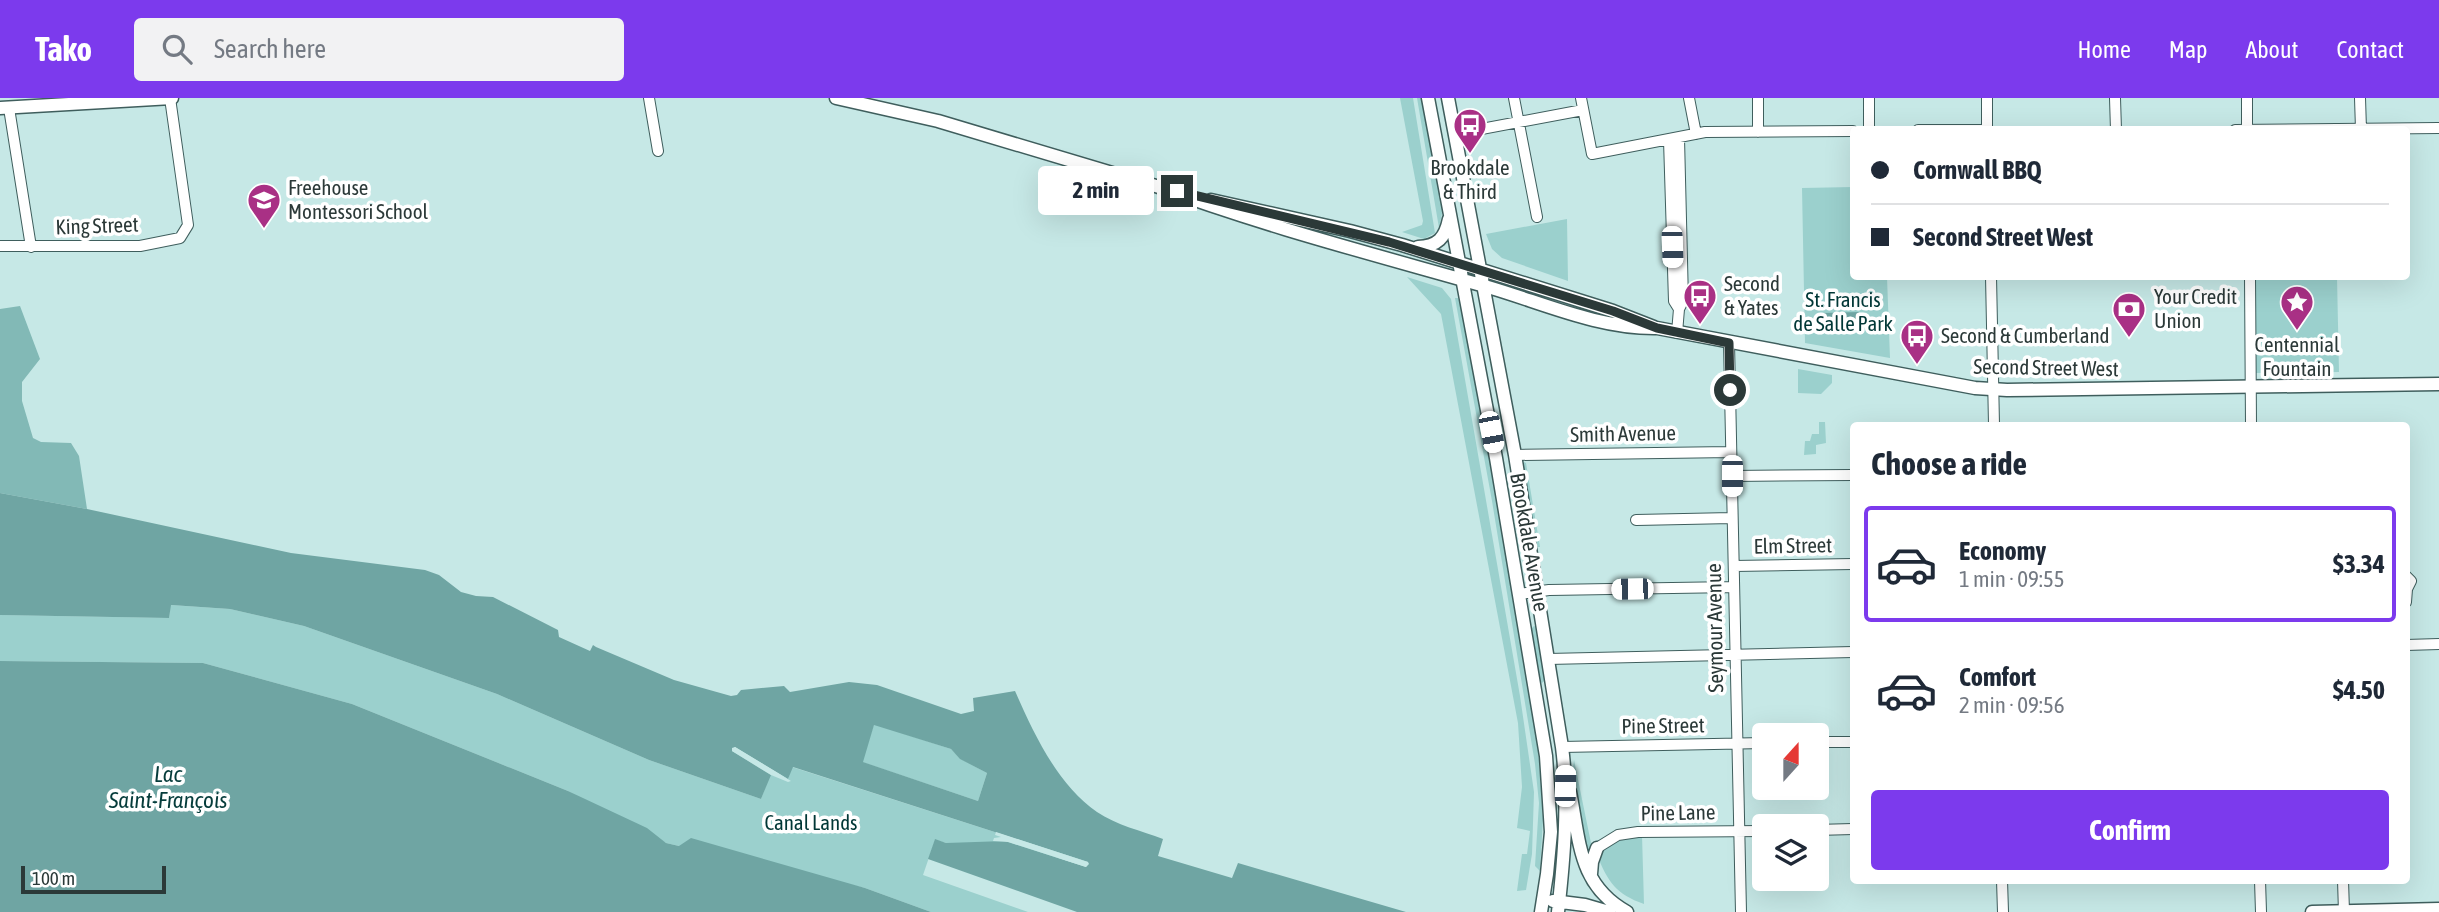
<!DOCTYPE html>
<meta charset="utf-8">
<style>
:root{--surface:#fff;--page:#f2f2f3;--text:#1f2937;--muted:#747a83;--line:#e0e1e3;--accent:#7c3aed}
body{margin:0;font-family:"Asap Condensed",sans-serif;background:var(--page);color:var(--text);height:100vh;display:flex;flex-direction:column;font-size:26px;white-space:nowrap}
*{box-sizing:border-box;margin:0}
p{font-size:23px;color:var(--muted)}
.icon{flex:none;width:38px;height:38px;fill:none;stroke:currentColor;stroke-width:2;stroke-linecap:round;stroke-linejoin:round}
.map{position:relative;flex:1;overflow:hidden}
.panel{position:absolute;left:1850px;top:324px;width:560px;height:462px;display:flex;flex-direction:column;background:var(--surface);border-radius:7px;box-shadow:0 7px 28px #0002}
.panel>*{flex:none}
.guide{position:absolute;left:1850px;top:28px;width:560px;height:154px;border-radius:7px;box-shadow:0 7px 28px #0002;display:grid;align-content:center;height:154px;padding:0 21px;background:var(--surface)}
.needle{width:46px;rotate:21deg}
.controls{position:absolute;left:1752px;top:625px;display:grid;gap:14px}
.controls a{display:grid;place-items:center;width:77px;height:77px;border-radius:7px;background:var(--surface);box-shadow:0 7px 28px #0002;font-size:35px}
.scale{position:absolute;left:21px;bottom:18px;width:145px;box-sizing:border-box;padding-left:7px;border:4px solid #2b3938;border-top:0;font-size:19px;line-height:24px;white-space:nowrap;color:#2b3938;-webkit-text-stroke:5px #fff;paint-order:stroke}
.end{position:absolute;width:32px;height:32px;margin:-16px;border:9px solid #2b3938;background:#fff;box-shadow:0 0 0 4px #fff}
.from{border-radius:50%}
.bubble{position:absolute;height:49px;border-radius:7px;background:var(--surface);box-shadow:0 7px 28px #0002;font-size:23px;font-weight:700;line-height:49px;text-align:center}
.car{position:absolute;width:21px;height:42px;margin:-21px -10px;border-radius:9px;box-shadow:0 0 5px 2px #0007;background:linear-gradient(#fff 24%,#345 0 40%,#fff 0 76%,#345 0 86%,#fff 0)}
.guide b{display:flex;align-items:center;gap:24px;height:66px;font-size:26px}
.guide b+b{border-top:2px solid var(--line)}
.guide i{width:18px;height:18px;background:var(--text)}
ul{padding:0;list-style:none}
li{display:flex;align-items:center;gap:21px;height:116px;margin:0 14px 10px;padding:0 7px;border:4px solid transparent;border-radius:7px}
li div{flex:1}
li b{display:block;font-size:26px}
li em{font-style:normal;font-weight:700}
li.on{border-color:var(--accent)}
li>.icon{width:63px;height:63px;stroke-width:1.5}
h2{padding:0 21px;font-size:32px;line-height:84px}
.primary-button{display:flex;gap:14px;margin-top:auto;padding:14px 21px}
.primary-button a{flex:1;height:80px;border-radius:7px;background:var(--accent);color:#fff;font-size:28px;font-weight:700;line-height:80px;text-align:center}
header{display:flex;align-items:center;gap:42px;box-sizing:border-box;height:98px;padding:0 35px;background:var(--accent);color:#fff}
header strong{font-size:33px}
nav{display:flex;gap:38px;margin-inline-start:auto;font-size:24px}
.search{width:490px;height:63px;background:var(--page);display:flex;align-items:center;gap:18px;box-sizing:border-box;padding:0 24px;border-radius:7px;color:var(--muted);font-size:26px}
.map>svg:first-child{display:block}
</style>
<header>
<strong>Tako</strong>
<div class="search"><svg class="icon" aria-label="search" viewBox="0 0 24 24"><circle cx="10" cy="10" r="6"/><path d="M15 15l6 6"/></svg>Search here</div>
<nav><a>Home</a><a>Map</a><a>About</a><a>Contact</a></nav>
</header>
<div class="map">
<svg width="2439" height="814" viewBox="0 0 2439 814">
<rect width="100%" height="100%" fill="#c6e8e6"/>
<path fill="#9bd0cd" d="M1400,0H1413L1435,135L1424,141L1402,134L1422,127L1423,123Z
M1417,0H1422L1443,111L1439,130Z
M1853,89V178L1887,179L1890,260L1805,245L1802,90Z
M1567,121L1568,183L1502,160L1492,151L1486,136Z
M1407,179L1442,190L1451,201L1520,598L1534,694L1532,756L1526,792L1517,793L1522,756H1527L1530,733L1517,730L1522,689L1518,625L1441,216Z
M2255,179H2337L2339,274L2256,275Z
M1455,200H1458L1461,207L1497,399L1538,648L1543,721L1540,773L1535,768L1539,705L1535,666L1492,403Z
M1798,271L1832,277V285L1821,296L1798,295Z
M1819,324H1825L1826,345L1816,347V356L1804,357L1805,343H1810L1812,336H1819Z
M1524,364L1526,365L1540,449H1536L1522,369Z
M170,507L230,511L304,528L497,596L649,662L761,701L770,677L732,653L788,681L792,669L1088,764L946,745L935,742L923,777L1028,814H931L865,790L666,745L568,693L352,606L203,565L0,563V517L169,520Z
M1534,528L1537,529L1545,582L1542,585L1539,582L1531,531Z
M874,626L951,651L961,661L987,675L978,703L862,664Z
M1574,662L1592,750L1588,756L1573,670Z
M1642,737L1644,806C1616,796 1608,784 1597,757L1613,744Z"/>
<path fill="#82b9b6" d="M20,208L40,261L22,284V303L33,340L41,344L71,345L79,358L87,411L0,395V211Z"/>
<path fill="#6fa5a3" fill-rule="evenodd" d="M1859,214L1860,232L1824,233L1823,215Z
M0,395L87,411L291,455L425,472L439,477L461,494L476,498L493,499L558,532L559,539L590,553L593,547L596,549L674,582L731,598L737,597L741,592L784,588L790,594L849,584L877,587L961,616L974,613L973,600L1015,593C1034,636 1057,686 1097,714C1116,727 1142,733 1163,741L1158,758L1232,780L1238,765L1406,814H1077L928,761L935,741L946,745L1005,743L1086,769L1088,764L793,669L788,681L735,649L732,650V653L771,677L761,701L649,662L497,596L304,528L230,511L171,507L169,520L0,517ZM874,627L951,651L960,661L987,675L978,703L863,664Z
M0,563L203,565L352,606L568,693L647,730L666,745L679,748L691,740L865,790L931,814H0Z"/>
<path fill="#c6e8e6" d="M735,649L791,683L788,684L771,677L732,653Z
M996,734L1088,764L1089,766L1086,769L1008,744L993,743L994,740L1001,739L995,737Z"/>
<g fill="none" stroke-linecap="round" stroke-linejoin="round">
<defs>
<path id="minor" d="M649,0L658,53
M1514,0L1537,119
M1581,0L1592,56L1705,34L1853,33
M1689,0L1696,36
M1758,0V34
M1869,0V32
M1987,0V32
M2115,0L2116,32
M2247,0V32
M2360,0L2361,31
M9,10L31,149
M1918,32H1987
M2235,32L2439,30
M1455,36L1583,12
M1669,42L1674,203L1679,211
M0,148H140L180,140L188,127L170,0
M1991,178L1994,327
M2250,178L2251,327
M1677,235L1679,211L1683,203L1679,40
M1729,245L1741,814
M1515,357L1731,354
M1732,378L1853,377
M1636,422L1732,420
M1734,468L1853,466
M2406,478L2411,483L2407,491L2406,504
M1519,496L1549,492L1734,489
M2406,547L2439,546
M1548,561L1853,554
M1816,644H1853
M1562,649L1764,645
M1816,732L1853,731
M1597,750L1618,737L1638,734L1764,733
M2002,782L2003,814
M2260,782L2261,814
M2343,782L2344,814"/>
<path id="major" d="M836,0L938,23L1159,89
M1428,0L1496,360L1546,658L1551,734L1547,776L1541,814
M1448,0L1515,357L1562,649C1569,703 1564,760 1558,814
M0,10L172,0
M1153,87C1263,128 1376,157 1488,189C1543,205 1599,231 1657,230L1975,290L2007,292L2439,286
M1211,102L1350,133L1402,147L1613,213L1654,229
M1418,149C1438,148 1445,140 1449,121
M1570,694C1580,743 1578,787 1627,814
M1591,776L1592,764L1597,750
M1553,803L1585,807L1609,814
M2312,814L2439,811"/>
</defs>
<use href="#minor" stroke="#3f5e5d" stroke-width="12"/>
<use href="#major" stroke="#3f5e5d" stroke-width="15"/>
<use href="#minor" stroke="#fff" stroke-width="10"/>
<use href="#major" stroke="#fff" stroke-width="12"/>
</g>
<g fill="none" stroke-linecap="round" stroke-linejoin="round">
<path stroke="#2b3938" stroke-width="9" d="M1177,93L1389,144L1613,213L1657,230L1729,245L1730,292"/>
</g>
<defs>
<symbol id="bus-pin" viewBox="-11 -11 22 30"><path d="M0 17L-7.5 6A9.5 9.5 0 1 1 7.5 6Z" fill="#a93085" stroke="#fff"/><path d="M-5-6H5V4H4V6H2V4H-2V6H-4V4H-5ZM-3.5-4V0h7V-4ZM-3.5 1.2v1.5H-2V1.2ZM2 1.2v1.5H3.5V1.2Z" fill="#fff"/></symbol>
<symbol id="school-pin" viewBox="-11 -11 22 30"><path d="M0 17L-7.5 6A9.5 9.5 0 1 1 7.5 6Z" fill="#a93085" stroke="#fff"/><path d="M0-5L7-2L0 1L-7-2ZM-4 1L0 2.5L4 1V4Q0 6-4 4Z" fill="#fff"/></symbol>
<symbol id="sight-pin" viewBox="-11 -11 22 30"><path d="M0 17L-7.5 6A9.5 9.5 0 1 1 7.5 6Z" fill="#a93085" stroke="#fff"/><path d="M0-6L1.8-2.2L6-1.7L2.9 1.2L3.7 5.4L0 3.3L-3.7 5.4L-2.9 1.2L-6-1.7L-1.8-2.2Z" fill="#fff"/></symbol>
<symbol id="bank-pin" viewBox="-11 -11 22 30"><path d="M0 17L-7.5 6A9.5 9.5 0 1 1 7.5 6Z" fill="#a93085" stroke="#fff"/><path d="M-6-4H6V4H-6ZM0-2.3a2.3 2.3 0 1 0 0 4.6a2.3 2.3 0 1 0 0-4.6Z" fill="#fff"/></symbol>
</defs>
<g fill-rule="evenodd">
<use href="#bus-pin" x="1451" y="8" width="38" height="52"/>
<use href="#school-pin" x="245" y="83" width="38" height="52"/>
<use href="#bus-pin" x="1681" y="179" width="38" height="52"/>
<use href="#sight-pin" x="2278" y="185" width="38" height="52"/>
<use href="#bank-pin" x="2110" y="192" width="38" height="52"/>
<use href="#bus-pin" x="1898" y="219" width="38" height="52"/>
</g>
<g text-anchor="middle" stroke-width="7" stroke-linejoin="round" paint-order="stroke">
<g font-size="21" fill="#2b3938" stroke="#fff" text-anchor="start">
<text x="1470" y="77" text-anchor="middle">Brookdale<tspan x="1470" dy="24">&amp; Third</tspan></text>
<text x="288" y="97">Freehouse<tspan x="288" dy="24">Montessori School</tspan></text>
<text x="1724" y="193">Second<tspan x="1724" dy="24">&amp; Yates</tspan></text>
<text x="2154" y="206">Your Credit<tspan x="2154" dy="24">Union</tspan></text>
<text x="1941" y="245">Second &amp; Cumberland</text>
<text x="2297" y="254" text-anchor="middle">Centennial<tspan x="2297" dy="24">Fountain</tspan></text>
</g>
<g font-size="21" fill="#2b3938" stroke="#fff">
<text transform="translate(97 128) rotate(-2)" y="7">King Street</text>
<text transform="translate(2046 270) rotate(1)" y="7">Second Street West</text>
<text transform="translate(1623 336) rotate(-1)" y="7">Smith Avenue</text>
<text transform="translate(1529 444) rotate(80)" y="7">Brookdale Avenue</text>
<text transform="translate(1793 448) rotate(-1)" y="7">Elm Street</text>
<text transform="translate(1715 530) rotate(-91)" y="7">Seymour Avenue</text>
<text transform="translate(1663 628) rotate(-1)" y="7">Pine Street</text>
<text transform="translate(1678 715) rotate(-1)" y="7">Pine Lane</text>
</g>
<g font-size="21" fill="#003736" stroke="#fff">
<text x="1843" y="209">St. Francis<tspan x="1843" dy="24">de Salle Park</tspan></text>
<text x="811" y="732">Canal Lands</text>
</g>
<g font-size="23" font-style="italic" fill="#063c3b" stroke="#fff">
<text x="168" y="684">Lac<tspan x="168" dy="26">Saint-François</tspan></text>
</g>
</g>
</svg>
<div class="controls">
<a><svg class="needle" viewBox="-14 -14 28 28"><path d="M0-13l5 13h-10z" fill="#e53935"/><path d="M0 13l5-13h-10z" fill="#747a83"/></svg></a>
<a><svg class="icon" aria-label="layers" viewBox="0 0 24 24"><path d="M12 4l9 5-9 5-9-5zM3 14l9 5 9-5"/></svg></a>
</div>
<div class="scale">100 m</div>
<i class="end from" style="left:1730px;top:292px"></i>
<i class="end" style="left:1177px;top:93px"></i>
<div class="bubble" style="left:1038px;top:68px;width:116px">2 min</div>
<i class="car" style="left:1672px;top:149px;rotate:178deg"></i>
<i class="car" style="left:1491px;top:334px;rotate:169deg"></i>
<i class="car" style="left:1732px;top:378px;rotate:180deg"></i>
<i class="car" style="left:1632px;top:491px;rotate:269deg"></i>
<i class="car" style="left:1565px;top:688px;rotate:1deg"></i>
<div class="guide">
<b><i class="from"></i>Cornwall BBQ</b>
<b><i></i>Second Street West</b>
</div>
<section class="panel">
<h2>Choose a ride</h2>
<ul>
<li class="on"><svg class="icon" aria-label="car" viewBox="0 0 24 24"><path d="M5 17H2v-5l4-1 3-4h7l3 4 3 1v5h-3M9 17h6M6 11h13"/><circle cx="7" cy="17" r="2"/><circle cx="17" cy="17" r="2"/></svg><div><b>Economy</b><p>1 min · 09:55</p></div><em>$3.34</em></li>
<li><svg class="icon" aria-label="car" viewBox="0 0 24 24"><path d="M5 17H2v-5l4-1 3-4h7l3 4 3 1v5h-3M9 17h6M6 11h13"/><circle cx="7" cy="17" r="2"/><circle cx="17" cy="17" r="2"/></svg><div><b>Comfort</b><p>2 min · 09:56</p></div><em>$4.50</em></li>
</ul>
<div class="primary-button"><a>Confirm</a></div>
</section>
</div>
